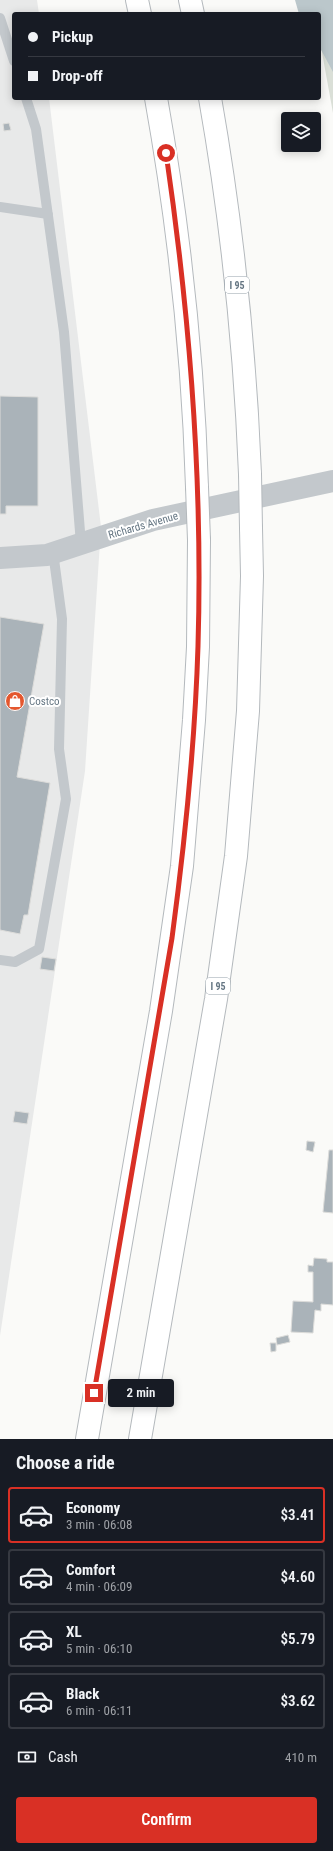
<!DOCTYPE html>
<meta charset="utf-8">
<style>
:root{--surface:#171b24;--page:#242831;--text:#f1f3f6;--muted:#9ea1a6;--line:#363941;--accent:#d93025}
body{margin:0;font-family:"Roboto Condensed",sans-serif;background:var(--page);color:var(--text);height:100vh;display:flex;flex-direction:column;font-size:15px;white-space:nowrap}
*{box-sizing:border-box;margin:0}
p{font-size:13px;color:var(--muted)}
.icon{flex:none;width:22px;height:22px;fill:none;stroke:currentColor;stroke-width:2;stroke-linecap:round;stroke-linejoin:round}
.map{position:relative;height:1439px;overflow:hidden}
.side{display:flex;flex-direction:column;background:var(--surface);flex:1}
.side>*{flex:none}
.guide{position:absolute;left:12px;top:12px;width:309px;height:88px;border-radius:4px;box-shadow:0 2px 10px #0003;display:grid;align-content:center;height:88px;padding:0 16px;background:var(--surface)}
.fabs{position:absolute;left:281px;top:112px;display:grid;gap:8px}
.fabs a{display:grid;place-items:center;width:40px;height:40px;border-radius:4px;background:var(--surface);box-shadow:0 2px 10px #0003;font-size:20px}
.end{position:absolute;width:18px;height:18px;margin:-9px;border:5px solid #d93025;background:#fff;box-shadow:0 0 0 2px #fff}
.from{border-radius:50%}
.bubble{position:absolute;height:28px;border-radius:4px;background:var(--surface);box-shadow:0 2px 10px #0003;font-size:13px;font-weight:600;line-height:28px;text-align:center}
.guide b{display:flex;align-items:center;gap:14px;height:38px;font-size:15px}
.guide b+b{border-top:1px solid var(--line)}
.guide i{width:10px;height:10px;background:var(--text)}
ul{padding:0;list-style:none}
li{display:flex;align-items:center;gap:12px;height:56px;margin:0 8px 6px;padding:0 8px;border:2px solid var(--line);border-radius:4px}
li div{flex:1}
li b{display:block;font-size:15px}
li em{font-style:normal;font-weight:600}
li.active{border-color:var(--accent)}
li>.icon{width:36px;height:36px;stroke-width:1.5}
h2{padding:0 16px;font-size:18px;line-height:48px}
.pay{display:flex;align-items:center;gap:10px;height:44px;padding:0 16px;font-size:15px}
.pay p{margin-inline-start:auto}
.primary-button{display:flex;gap:8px;margin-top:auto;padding:8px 16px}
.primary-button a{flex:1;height:46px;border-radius:4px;background:var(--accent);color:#fff;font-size:16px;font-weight:600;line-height:46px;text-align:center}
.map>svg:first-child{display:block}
</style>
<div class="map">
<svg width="333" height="1439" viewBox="0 0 333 1439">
<rect width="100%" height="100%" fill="#fafaf8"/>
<path fill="#e8e9e9" d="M0,0H37L39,14H14V98H49L101,527L85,771L0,1336Z"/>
<path fill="#dadfd7" d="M333,0V113L319,36V14Z"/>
<path fill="#bbc7cb" d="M295,0H333V72L319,46V14H299Z"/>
<path fill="#aab3b9" stroke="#dcdcda" d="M9,123L11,130L4,131L3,124Z
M0,396L38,397V506H6V514H0Z
M0,617L44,624L17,777L50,783L28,915H24L20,934L0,930Z
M42,957L56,959L54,971L40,969Z
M15,1111L29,1113L27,1124L13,1122Z
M307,1141L315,1142L313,1152L306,1150Z
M329,1150H333V1213L323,1212Z
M314,1258L327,1259V1262H333V1305L321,1304V1311L315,1310L313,1333L291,1332L293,1301L313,1302V1272H308V1265L313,1266Z
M288,1335L290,1342L277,1345L276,1338Z
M270,1343H276V1351L271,1352Z"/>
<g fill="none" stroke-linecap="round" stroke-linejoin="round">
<defs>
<path id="motorway" d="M137,0L140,14
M190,0L193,14
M156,98C179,227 193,356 197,487
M210,98C232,223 245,348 250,474
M87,1439L161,1011L182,866L194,720L198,647L199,540
M140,1439L216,999L236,856L248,711L252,576L251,528"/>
</defs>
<use href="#motorway" stroke="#b4b9bd" stroke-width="24"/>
<path stroke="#c3c8cc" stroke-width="10" d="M0,18L14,61
M26,98L36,129L64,332L81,544
M0,207L48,214
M0,960L15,962L39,949L66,799L59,749L62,619L53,552"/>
<path stroke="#c3c8cc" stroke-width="22" d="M0,558L47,555L153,520L333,481"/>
<use href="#motorway" stroke="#fff" stroke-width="22"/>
<defs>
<path id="motorway-bridge" d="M250,474L251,528
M197,487L199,540"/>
</defs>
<use href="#motorway-bridge" stroke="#b4b9bd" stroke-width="24" stroke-linecap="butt"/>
<use href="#motorway-bridge" stroke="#fff" stroke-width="22"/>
</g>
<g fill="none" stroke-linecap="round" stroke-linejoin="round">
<path stroke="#d93025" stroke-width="5" d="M94,1393L172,938C185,841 195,744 198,646C203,481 190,317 166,153"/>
</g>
<defs>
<symbol id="shop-disc" viewBox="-11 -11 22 22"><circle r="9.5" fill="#e4572e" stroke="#fff"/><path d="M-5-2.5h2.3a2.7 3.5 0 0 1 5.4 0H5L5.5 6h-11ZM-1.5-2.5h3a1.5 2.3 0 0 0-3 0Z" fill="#fff"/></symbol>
</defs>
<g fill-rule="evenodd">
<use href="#shop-disc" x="4" y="690" width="22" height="22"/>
</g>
<g text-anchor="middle" stroke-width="4" stroke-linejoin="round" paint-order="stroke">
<g fill="#fff" stroke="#939fa8" stroke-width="1">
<rect x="225" y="277" width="24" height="16" rx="3"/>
<rect x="206" y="978" width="24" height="16" rx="3"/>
</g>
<g font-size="10" font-weight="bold" fill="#657683">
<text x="237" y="289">I 95</text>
<text x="218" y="990">I 95</text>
</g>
<g font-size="11" fill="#657683" stroke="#fff">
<text transform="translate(143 525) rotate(-16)" y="4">Richards Avenue</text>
</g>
<g font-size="11" fill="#657683" stroke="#fff" text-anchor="start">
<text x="29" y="705">Costco</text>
</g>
</g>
</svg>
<div class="fabs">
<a><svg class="icon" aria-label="layers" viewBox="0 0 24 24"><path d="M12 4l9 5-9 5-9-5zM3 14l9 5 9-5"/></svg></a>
</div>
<i class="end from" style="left:166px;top:153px"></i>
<i class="end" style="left:94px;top:1393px"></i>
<div class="bubble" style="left:108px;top:1379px;width:66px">2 min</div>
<div class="guide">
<b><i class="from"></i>Pickup</b>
<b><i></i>Drop-off</b>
</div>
</div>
<section class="side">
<h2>Choose a ride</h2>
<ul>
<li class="active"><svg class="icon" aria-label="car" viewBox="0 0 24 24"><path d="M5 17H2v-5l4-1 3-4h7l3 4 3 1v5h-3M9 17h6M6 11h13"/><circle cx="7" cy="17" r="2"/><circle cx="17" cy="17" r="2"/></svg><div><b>Economy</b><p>3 min · 06:08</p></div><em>$3.41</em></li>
<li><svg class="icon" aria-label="car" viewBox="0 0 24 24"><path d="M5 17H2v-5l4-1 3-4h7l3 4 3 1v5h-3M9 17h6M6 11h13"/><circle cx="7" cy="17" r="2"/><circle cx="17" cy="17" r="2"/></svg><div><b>Comfort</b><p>4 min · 06:09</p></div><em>$4.60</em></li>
<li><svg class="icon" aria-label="car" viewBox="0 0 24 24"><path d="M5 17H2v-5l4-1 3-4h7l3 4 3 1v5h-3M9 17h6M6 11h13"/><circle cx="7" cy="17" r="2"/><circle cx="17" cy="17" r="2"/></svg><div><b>XL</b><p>5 min · 06:10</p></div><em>$5.79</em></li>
<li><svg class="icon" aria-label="car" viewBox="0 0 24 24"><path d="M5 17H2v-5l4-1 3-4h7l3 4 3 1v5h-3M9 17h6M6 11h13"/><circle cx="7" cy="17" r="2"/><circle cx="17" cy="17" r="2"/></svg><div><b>Black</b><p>6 min · 06:11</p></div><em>$3.62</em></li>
</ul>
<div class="pay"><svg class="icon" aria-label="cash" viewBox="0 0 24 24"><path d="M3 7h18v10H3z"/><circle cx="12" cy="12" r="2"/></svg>Cash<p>410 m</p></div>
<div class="primary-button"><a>Confirm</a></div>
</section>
